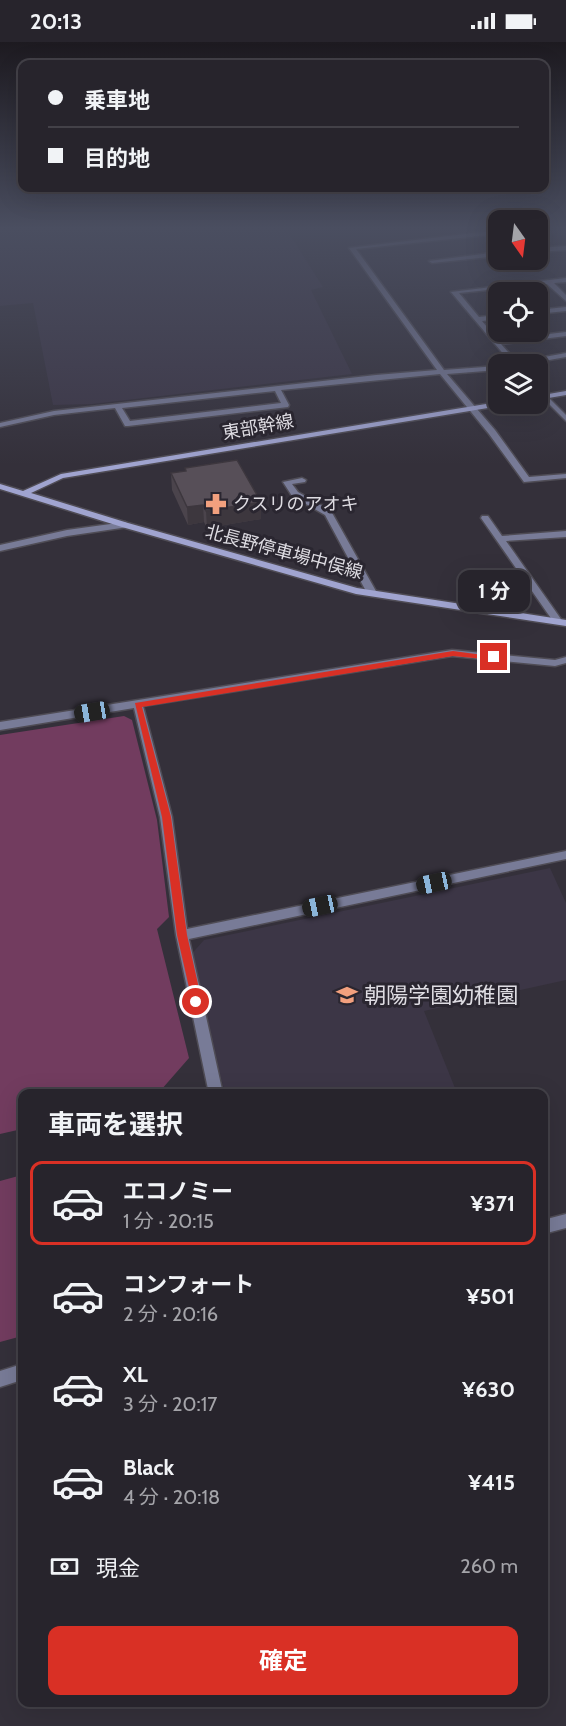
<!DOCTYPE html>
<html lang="ja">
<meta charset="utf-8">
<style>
:root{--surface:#27242c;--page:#333038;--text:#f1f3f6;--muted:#a4a4a9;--line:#434148;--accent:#d93025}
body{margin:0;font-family:Cabin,"Noto Sans JP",sans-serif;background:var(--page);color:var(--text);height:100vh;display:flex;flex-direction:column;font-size:22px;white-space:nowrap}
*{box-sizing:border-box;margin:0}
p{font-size:20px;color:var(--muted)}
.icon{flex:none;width:33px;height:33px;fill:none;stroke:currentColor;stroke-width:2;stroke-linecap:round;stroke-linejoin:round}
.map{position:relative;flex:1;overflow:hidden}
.panel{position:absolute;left:18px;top:1047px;width:530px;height:618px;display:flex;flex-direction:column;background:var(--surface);border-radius:12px;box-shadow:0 6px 24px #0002,0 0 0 2px var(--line)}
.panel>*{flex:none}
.top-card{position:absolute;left:18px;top:18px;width:531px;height:132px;border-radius:12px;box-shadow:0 6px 24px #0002,0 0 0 2px var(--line);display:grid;align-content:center;height:132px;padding:0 30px;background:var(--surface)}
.needle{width:39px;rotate:166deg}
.controls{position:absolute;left:488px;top:168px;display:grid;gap:12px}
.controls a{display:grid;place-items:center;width:60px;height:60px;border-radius:12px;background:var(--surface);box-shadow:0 6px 24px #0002,0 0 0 2px var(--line);font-size:30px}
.end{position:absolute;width:27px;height:27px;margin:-14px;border:8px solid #d93025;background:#fff;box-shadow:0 0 0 3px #fff}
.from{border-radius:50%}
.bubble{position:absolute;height:42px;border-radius:12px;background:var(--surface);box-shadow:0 6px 24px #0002,0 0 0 2px var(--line);font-size:20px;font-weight:700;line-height:42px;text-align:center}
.car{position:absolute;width:18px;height:36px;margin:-18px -9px;border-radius:8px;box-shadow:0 0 4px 2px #0007;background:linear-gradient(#222 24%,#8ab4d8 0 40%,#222 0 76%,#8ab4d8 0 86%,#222 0)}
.top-card b{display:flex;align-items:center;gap:21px;height:57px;font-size:22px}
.top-card b+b{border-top:2px solid var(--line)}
.top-card i{width:15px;height:15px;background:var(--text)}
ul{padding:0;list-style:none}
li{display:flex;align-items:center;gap:18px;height:84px;margin:0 12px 9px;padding:0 18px;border:3px solid transparent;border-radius:12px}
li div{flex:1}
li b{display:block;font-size:22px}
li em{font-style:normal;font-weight:700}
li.active{border-color:var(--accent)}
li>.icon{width:54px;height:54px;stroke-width:1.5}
h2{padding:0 30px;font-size:27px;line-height:72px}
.pay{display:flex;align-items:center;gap:15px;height:66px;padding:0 30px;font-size:22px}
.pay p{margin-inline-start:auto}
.primary-button{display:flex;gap:12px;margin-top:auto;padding:12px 30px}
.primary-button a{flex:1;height:69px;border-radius:12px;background:var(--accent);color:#fff;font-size:24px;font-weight:700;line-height:69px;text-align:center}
.status{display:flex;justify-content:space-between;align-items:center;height:42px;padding:0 30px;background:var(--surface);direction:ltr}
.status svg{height:16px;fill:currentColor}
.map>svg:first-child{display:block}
</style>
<div class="status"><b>20:13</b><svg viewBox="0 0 49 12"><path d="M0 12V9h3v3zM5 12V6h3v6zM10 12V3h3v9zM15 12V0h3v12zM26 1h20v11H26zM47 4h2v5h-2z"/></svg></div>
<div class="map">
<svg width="566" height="1684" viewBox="0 0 566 1684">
<rect width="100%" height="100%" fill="#34303a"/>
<path fill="#3c3646" d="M0,187H286L323,245L311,248L352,332L92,362L53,363L33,261L0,264Z
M550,826L566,861V938L424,969L457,1051H225L189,915L204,898Z"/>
<path fill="#723c5f" d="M124,674L132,678L157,778L169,875L157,887L189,1016L161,1048V1051L22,1052V1087L0,1092V693Z
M22,1133V1294L0,1300V1139Z"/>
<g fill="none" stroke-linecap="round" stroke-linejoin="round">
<defs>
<path id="street" d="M498,188V192L356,207L444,328L498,324V328L447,332L495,388L529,435L566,432V436L524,440L489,392L440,332L281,348L289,363L288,365L128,384H125L115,366L54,373L0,385V381L54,369L376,333L437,328L349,206ZM275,349L281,361L130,379L122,366Z
M566,204V208L537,210V206Z
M498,210V214L432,221L429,219Z
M566,236V240L554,241L566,253V259L547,242L459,251L479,275L498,273V277L482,279L498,298L566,290V294L501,302L517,320L566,311V315L527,322H512L451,250Z
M566,265V269L537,272V268Z
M537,344L566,373V379L537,350Z
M302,436L306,438L305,440L292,442L298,450L331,469L377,551L375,553H369L367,551L325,473L292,454L283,440Z
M482,474H488L502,494L566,489V495L506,499L563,580L561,582H555L481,476Z
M125,480L129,483L128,485L67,494L0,509V503L67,488Z
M452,608L555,618L566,615V621L555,624L452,614L143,664L172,775L187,887L566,809V817L189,897L223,1052H209L176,893L160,775L134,666L0,688V680Z
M566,1172V1186L543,1192V1178Z
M22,1322V1338L0,1345V1329Z"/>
<path id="secondary" d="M566,349V353L537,358V354Z
M498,360L504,362L500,364L63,436L31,451L128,481L357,546L566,578V584L356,552L122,485L0,447V442L23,449L61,432Z"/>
</defs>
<use href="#street" stroke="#4f4c55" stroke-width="3"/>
<use href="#secondary" stroke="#4f4c55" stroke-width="3"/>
<use href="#street" fill="#787b97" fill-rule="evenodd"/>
<use href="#secondary" fill="#a0a4d0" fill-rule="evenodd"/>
</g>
<path fill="#4b444c" d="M185,426L261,477L207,486L204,480L188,483L172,448L171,431L185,429Z"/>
<path fill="#3d373e" d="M261,460V477L207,486L206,469Z
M203,463L204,480L188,483L187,465Z"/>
<path fill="#574f58" stroke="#3d373e" stroke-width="1.5" d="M237,418L261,460L206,469L203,463L187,465L171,431L186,429L185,426Z"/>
<linearGradient id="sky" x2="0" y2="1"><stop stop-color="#1d1a20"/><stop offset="0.44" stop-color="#4a4e60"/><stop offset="1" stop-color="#4a4e60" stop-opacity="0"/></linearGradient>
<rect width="566" height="423" fill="url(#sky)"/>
<path fill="#d93025" d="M453,609L498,615L494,618L453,614L142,665L171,775L187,893L202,960L200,963H193L177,893L162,775L135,661Z"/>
<defs>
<symbol id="pharmacy-bare" viewBox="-9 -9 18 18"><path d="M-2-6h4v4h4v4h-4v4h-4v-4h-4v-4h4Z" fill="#f2a07e" stroke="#2a2630" stroke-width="2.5" paint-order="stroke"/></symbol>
<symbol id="school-bare" viewBox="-9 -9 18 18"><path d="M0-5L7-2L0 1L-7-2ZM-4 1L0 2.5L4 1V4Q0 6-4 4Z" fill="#f2a07e" stroke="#2a2630" stroke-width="2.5" paint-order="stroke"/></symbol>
</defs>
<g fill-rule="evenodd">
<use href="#pharmacy-bare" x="201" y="447" width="30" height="30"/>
<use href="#school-bare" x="332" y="938" width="30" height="30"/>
</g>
<g text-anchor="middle" stroke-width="6" stroke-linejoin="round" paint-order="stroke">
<g font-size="18" fill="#dedce2" stroke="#2a2630">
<text transform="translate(258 385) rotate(-10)" y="6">東部幹線</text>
<text transform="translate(284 510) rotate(15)" y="6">北長野停車場中俣線</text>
</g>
<g font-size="18" fill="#dedce2" stroke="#2a2630" text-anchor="start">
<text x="233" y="468">クスリのアオキ</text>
</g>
<g font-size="22" fill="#dedce2" stroke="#2a2630" text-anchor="start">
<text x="364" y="961">朝陽学園幼稚園</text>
</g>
</g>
</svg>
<div class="controls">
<a><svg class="needle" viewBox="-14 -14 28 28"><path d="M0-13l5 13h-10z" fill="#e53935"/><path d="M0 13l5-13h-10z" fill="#a4a4a9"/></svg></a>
<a><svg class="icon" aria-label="locate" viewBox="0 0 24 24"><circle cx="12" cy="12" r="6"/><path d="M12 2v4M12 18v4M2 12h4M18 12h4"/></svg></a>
<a><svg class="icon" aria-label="layers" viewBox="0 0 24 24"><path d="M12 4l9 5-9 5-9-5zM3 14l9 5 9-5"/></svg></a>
</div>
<i class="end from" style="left:196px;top:960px"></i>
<i class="end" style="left:494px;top:615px"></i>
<div class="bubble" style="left:458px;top:528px;width:72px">1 分</div>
<i class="car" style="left:92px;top:670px;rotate:261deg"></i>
<i class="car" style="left:434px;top:841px;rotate:258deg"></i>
<i class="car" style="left:320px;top:864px;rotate:258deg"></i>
<div class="top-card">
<b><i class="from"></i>乗車地</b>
<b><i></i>目的地</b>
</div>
<section class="panel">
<h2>車両を選択</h2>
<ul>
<li class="active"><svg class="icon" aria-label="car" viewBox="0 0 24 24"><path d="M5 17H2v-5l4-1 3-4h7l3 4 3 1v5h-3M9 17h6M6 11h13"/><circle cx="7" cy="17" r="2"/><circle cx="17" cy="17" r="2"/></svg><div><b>エコノミー</b><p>1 分 · 20:15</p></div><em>¥371</em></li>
<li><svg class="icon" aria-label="car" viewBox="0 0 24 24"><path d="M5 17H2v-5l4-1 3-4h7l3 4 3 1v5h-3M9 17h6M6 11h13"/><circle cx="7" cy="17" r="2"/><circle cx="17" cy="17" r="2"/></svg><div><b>コンフォート</b><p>2 分 · 20:16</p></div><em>¥501</em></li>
<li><svg class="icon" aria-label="car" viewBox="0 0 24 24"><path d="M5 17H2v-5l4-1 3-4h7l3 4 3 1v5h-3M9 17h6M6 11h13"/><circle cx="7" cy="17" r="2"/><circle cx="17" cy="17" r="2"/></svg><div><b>XL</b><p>3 分 · 20:17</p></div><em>¥630</em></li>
<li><svg class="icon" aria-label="car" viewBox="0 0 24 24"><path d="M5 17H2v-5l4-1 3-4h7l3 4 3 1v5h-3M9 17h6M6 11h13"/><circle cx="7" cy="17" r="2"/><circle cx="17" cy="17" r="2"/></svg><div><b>Black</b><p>4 分 · 20:18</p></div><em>¥415</em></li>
</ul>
<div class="pay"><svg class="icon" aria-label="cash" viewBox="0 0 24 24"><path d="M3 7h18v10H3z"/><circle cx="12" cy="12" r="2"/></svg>現金<p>260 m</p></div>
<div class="primary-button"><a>確定</a></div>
</section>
</div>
